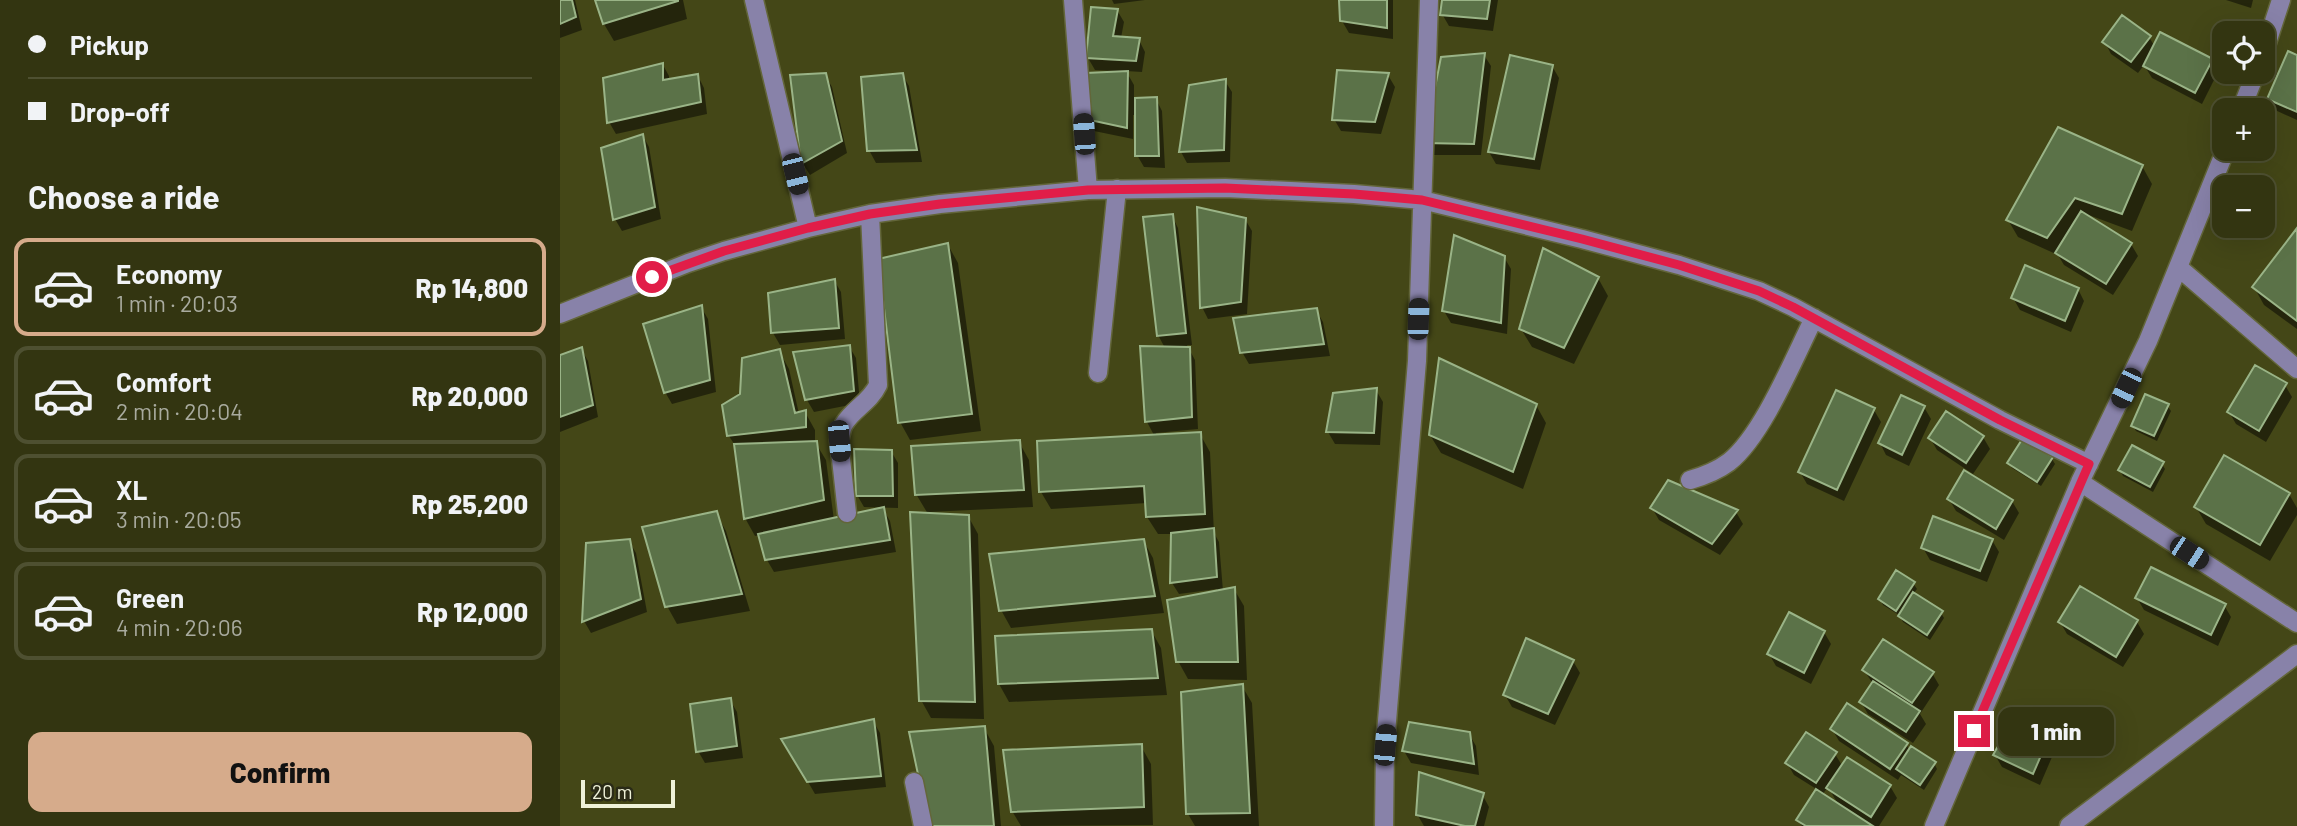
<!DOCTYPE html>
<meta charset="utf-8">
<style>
:root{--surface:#333511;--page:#3e401f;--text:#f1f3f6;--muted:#a9ab9f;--line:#4e5031;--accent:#d6ab8b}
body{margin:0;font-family:Barlow,sans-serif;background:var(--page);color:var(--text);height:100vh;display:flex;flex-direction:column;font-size:26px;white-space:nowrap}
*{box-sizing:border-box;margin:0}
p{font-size:23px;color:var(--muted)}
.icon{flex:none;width:38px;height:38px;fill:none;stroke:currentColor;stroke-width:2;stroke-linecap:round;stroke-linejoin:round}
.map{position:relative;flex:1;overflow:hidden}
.sheet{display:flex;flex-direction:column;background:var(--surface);width:560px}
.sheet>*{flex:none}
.top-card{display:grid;align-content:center;height:154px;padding:0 28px;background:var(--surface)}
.buttons{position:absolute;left:1652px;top:21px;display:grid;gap:14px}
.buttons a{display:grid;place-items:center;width:63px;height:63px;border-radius:14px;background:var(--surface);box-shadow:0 7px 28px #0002,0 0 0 2px var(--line);font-size:35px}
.scale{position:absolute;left:21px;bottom:18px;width:94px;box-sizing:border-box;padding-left:7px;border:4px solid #eff2d8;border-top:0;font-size:19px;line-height:24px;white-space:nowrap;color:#eff2d8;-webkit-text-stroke:5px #2a2b17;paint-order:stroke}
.end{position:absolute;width:32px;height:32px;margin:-16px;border:9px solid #e11d48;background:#fff;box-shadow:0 0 0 4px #fff}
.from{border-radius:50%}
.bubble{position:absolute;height:49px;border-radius:14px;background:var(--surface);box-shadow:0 7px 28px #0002,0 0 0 2px var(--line);font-size:23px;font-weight:800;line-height:49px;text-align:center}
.car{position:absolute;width:21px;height:42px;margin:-21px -10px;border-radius:9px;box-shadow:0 0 5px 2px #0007;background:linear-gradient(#222 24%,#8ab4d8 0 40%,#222 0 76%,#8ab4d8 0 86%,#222 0)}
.top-card b{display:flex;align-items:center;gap:24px;height:66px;font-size:26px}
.top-card b+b{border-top:2px solid var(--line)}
.top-card i{width:18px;height:18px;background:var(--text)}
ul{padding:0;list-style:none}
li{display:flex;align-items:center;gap:21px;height:98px;margin:0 14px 10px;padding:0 14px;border:4px solid var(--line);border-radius:14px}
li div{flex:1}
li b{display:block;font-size:26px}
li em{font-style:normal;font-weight:800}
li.on{border-color:var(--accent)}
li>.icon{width:63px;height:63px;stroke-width:1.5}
h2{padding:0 28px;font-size:32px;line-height:84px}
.primary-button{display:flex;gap:14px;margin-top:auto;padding:14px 28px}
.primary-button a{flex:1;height:80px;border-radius:14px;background:var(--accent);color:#111;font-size:28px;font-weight:800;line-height:80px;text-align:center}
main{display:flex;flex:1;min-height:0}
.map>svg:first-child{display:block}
</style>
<main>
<section class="sheet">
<div class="top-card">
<b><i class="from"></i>Pickup</b>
<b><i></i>Drop-off</b>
</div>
<h2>Choose a ride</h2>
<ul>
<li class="on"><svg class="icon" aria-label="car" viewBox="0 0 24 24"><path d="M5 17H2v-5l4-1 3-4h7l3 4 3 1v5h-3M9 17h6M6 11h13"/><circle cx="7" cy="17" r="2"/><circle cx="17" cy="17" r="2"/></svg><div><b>Economy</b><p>1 min · 20:03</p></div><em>Rp 14,800</em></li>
<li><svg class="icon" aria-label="car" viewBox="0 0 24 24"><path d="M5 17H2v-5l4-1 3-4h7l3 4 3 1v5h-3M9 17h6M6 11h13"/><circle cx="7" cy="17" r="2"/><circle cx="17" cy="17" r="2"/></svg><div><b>Comfort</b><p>2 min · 20:04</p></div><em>Rp 20,000</em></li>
<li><svg class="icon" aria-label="car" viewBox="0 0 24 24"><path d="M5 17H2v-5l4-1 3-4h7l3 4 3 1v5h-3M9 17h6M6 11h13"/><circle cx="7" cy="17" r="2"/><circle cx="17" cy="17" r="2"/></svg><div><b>XL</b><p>3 min · 20:05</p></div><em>Rp 25,200</em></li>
<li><svg class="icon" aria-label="car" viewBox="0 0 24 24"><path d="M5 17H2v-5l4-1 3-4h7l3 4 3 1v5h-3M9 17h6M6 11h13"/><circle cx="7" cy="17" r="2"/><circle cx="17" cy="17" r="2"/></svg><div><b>Green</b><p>4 min · 20:06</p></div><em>Rp 12,000</em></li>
</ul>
<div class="primary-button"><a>Confirm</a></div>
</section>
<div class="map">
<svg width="1737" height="826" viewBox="0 0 1737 826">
<rect width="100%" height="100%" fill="#444717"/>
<path fill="#0007" fill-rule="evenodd" d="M0,0H15L22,30L0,38Z
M36,0H123L127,19L54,41L44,24Z
M552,0H585L554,4Z
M781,0H833V39L789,33L782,21Z
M884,0H938L933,31L889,26L882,14Z
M1666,0H1693L1691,8Z
M557,10L564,22L561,38L579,40L585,52L582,72L566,71L574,85V99H596L602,111L605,168L584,167L577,155V115H573V139L534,131L527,119L555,74V71L535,70L528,58Z
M1589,37L1595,47L1651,60L1658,72L1642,104L1592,78L1584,65L1578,73L1551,54L1545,42Z
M1729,53L1737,57V120L1715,110L1709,98Z
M924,55L931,66L921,155H873L866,143Z
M103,65L109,76V81L138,76L144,88L147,114L56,134L49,122Z
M992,66L999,78L980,170L936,164L929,152Z
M342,74L349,86L362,162L316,163L309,150Z
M265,75L272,87L287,153L250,175L243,164L232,77Z
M828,75L835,87L821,134L781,131L774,119Z
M665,81L672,92L670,162L627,163L621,152Z
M83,136L89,147L101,219L62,231L55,219L43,149Z
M1582,166L1592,184L1572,231L1526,214L1571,244L1578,256L1553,295L1504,265L1498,255L1458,237L1448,220Z
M612,216L618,228L632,345H627L635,360L638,429L596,433V436L640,434L650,452L654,533L659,542L663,591L674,589L684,606L687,680L628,679L618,661L657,592V589L619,594L612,583L613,534H598L587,517V503L491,509L481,492L595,437L587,422L605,348L598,335Z
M685,219L692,231L687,314L648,319L642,307Z
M1737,231V329L1704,305L1694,287Z
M388,245L398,263L421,431L350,440L340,422Z
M944,257L951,269L947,334L891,323L884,311Z
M1038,278L1048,296L1014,364L972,347L961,329Z
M274,280L281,292L285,339L220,345L213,333Z
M1518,289L1524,301L1511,332L1460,310L1453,298Z
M141,307L148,319L156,392L112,404L105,392Z
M756,310L763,322L770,356L689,364L682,352Z
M289,346L296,358L300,403L254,412L247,400Z
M21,349L28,361L38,417L0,432V357Z
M219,351L229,369L239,414L245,412L255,430V442L266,460L274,520L323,509L330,521L336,552L214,572L207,560L200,535L195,536L185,518L176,447L169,436L164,406L181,395Z
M1725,385L1732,397L1706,442L1676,424L1669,412Z
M816,390L823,402L820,445L775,444L768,432L774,395Z
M976,405L986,423L963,489L881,453L870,435Z
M1607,405L1611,411L1597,441L1576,431L1573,426Z
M1364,407L1371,419L1349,466L1326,455L1320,443Z
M1314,410L1321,422L1284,501L1247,484L1240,472Z
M1423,437L1430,449L1413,474L1377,450L1370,438Z
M459,442L469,460L473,507L369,512V514L408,516L418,534L424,719L371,718L361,700L368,514L356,494Z
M331,451L338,463V508L304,507L297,495Z
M1492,459L1495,464L1481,486L1452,468L1449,463Z
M1602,464L1605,469L1593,492L1563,476L1560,470Z
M1729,494L1737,508V515L1710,561L1646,524L1636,507Z
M1389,499L1452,501L1459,513L1444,540L1396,511Z
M1092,508L1176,512L1183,524L1160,555L1099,520Z
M156,513L166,531L190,611L117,624L107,606Z
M583,540L593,558L604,613L451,628L441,610Z
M1432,540L1439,552L1427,582L1370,560L1363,548Z
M69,541L76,553L87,612L31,633L24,621Z
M1353,583L1357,589L1353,594L1381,613L1384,618L1370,640L1343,622L1339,615L1323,605L1320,599Z
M1577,598L1664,605L1671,617L1658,646L1584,610Z
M1500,622H1577L1584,634L1563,667L1507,634Z
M591,630L601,648L607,695L449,702L439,684Z
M1264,632L1271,644L1251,684L1216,666L1209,654Z
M1013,661L1020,673L995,725L952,707L945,695Z
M1304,670L1372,673L1379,685L1360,714L1366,724L1353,743L1308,714L1301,702L1313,684Z
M682,686L692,703L699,826H635L628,814Z
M170,700L177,712L183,758L145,763L138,751Z
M313,721L320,733L326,787L255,794L224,740Z
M424,728L434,746L441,826H371Z
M1272,729L1346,744L1350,751L1374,763L1377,769L1364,790L1341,775L1338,780L1279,741Z
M1491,731L1498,743L1480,785L1442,767L1435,755Z
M909,734L916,746L919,775L851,763L844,751Z
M581,746L591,764L593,825L461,826L452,811Z
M1275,754L1283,767L1330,786L1337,798L1319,826H1242L1238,820L1258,790L1234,775L1227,763ZM1268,787L1271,792L1279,806L1262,795Z
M922,794L929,807L924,826H864L857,814Z"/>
<path fill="#5b7248" stroke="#9ab487" stroke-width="2" d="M0,0H12L16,17L0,24Z
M35,0H118V1L43,24Z
M779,0H827V28L780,21Z
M882,0H930L927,19L880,15Z
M531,7L558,9L553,36L580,38L576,61L526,58Z
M1562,15L1591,36L1571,62L1542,42Z
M1600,32L1653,59L1635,93L1583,66Z
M1728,51L1737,55V112L1707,99Z
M925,53L914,144L864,143L881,57Z
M950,55L993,65L974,159L928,152Z
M103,63V80L138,74L141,102L47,123L43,78Z
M777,70L829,73L815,122L772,120Z
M568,71L567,128L525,119L526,73Z
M266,73L282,141L241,164L230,75Z
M343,73L357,150L307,151L301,77Z
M666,79L664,150L619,152L629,85Z
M597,97L599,156H575V98Z
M1498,127L1583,165L1562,214L1515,198L1487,238L1446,220Z
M83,134L95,207L53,220L41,148Z
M637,207L686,218L681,302L640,308Z
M1521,211L1572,243L1546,284L1495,253Z
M613,214L626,333L597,336L583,217Z
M1737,228V321L1692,287Z
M894,235L945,256L941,323L882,311Z
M388,243L412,414L338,423L318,259Z
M983,248L1039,277L1004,348L959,329Z
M1465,265L1519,288L1505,321L1451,298Z
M275,279L279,328L211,333L208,293Z
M142,305L150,380L104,393L83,324Z
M757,308L764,344L680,353L673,318Z
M290,345L294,391L245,400L233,352Z
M580,346L630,347L632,417L585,422Z
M22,347L33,405L0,417V355Z
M220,349L235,413L246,410V427L167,436L162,405L180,394L182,358Z
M879,358L977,404L953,472L869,435Z
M1695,365L1727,383L1699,431L1667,412Z
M817,388L814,433L766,432L773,393Z
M1276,390L1315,408L1277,490L1238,472Z
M1585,394L1609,404L1594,436L1571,426Z
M1341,395L1365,406L1342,455L1318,443Z
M1386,411L1424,436L1406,463L1368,438Z
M641,432L645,514L586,517L584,486L479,492L477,441Z
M1463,438L1493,457L1477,482L1447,463Z
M460,440L464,490L355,495L351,446Z
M257,441L264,500L184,519L174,444Z
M1572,445L1604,462L1590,487L1558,470Z
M294,449L332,450L333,496H296Z
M1664,455L1730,493L1700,545L1634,507Z
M1404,470L1453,500L1436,529L1387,499Z
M1108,480L1178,510L1152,544L1090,508Z
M324,507L330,540L205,560L198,534Z
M157,511L182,594L105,607L82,527Z
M350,512L409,515L415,702L359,701Z
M1373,516L1433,539L1420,571L1361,548Z
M654,528L657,577L610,583L611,533Z
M70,539L81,599L22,622L26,543Z
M584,539L595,596L439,611L429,554Z
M1591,567L1666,604L1651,635L1575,598Z
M1336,570L1355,582L1336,611L1318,599Z
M1520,586L1578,620L1556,657L1498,622Z
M675,587L678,662H616L607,600Z
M1353,592L1383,611L1367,635L1338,616Z
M1229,612L1265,631L1244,673L1207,654Z
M592,629L598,678L438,684L435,636Z
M966,638L1014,660L988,714L943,695Z
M1323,639L1374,672L1352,703L1302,670Z
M1313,681L1360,711L1346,732L1299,702Z
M683,684L690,813L626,814L621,692Z
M171,698L177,746L136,752L130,704Z
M1287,703L1348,743L1330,769L1270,729Z
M1456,714L1492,730L1473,774L1433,755Z
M314,719L321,776L247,782L221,739Z
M849,722L910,732L914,764L842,751Z
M425,726L434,826H369L349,732Z
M1246,732L1277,752L1256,783L1225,763Z
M582,744L584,807L451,812L443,750Z
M1351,746L1376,762L1360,785L1336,769Z
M1287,757L1331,785L1311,817L1266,788Z
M859,772L924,793L915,826H905L856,815Z
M1256,789L1313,826H1246L1236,820Z"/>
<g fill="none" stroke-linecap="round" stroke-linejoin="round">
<defs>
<path id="minor" d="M194,0L248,228
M513,0L528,190
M1703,55L1721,0
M1681,110L1696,72
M1618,267L1737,369
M0,314L128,263L164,251L248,228L310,214L380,204L528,190L665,188L794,194L862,200L1022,239L1119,265L1199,291L1233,307L1440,420L1529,464
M538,373L557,189
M1130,480C1144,476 1157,471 1169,462C1203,435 1234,358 1254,318
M1520,482L1737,623
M287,513L279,441C281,436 281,429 284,424C293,409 310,402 318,385L310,214
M354,782L363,826
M824,826L825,745L857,361L869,0
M1374,826L1520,482L1588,341L1666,149
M1509,826L1737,654"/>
</defs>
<use href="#minor" stroke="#63663a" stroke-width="21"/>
<use href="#minor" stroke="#8882a9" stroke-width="18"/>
</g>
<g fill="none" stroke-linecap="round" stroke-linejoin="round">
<path stroke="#e11d48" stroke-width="9" d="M92,277L164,251L248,228L310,214L380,204L528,190L665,188L794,194L862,200L1022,239L1119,265L1199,291L1233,307L1440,420L1529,464L1414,731"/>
</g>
</svg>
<div class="buttons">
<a><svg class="icon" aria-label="locate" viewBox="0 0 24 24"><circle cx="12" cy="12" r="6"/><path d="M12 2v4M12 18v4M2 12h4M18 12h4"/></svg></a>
<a>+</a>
<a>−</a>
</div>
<div class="scale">20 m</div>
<i class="end from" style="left:92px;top:277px"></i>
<i class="end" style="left:1414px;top:731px"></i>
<div class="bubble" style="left:1438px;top:707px;width:116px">1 min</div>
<i class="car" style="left:524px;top:134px;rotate:356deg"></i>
<i class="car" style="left:235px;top:174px;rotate:166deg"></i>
<i class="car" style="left:858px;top:319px;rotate:2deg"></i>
<i class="car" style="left:1566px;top:388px;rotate:205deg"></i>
<i class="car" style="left:279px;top:441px;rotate:175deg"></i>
<i class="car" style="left:1629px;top:553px;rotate:123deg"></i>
<i class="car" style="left:825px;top:745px;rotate:5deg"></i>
</div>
</main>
